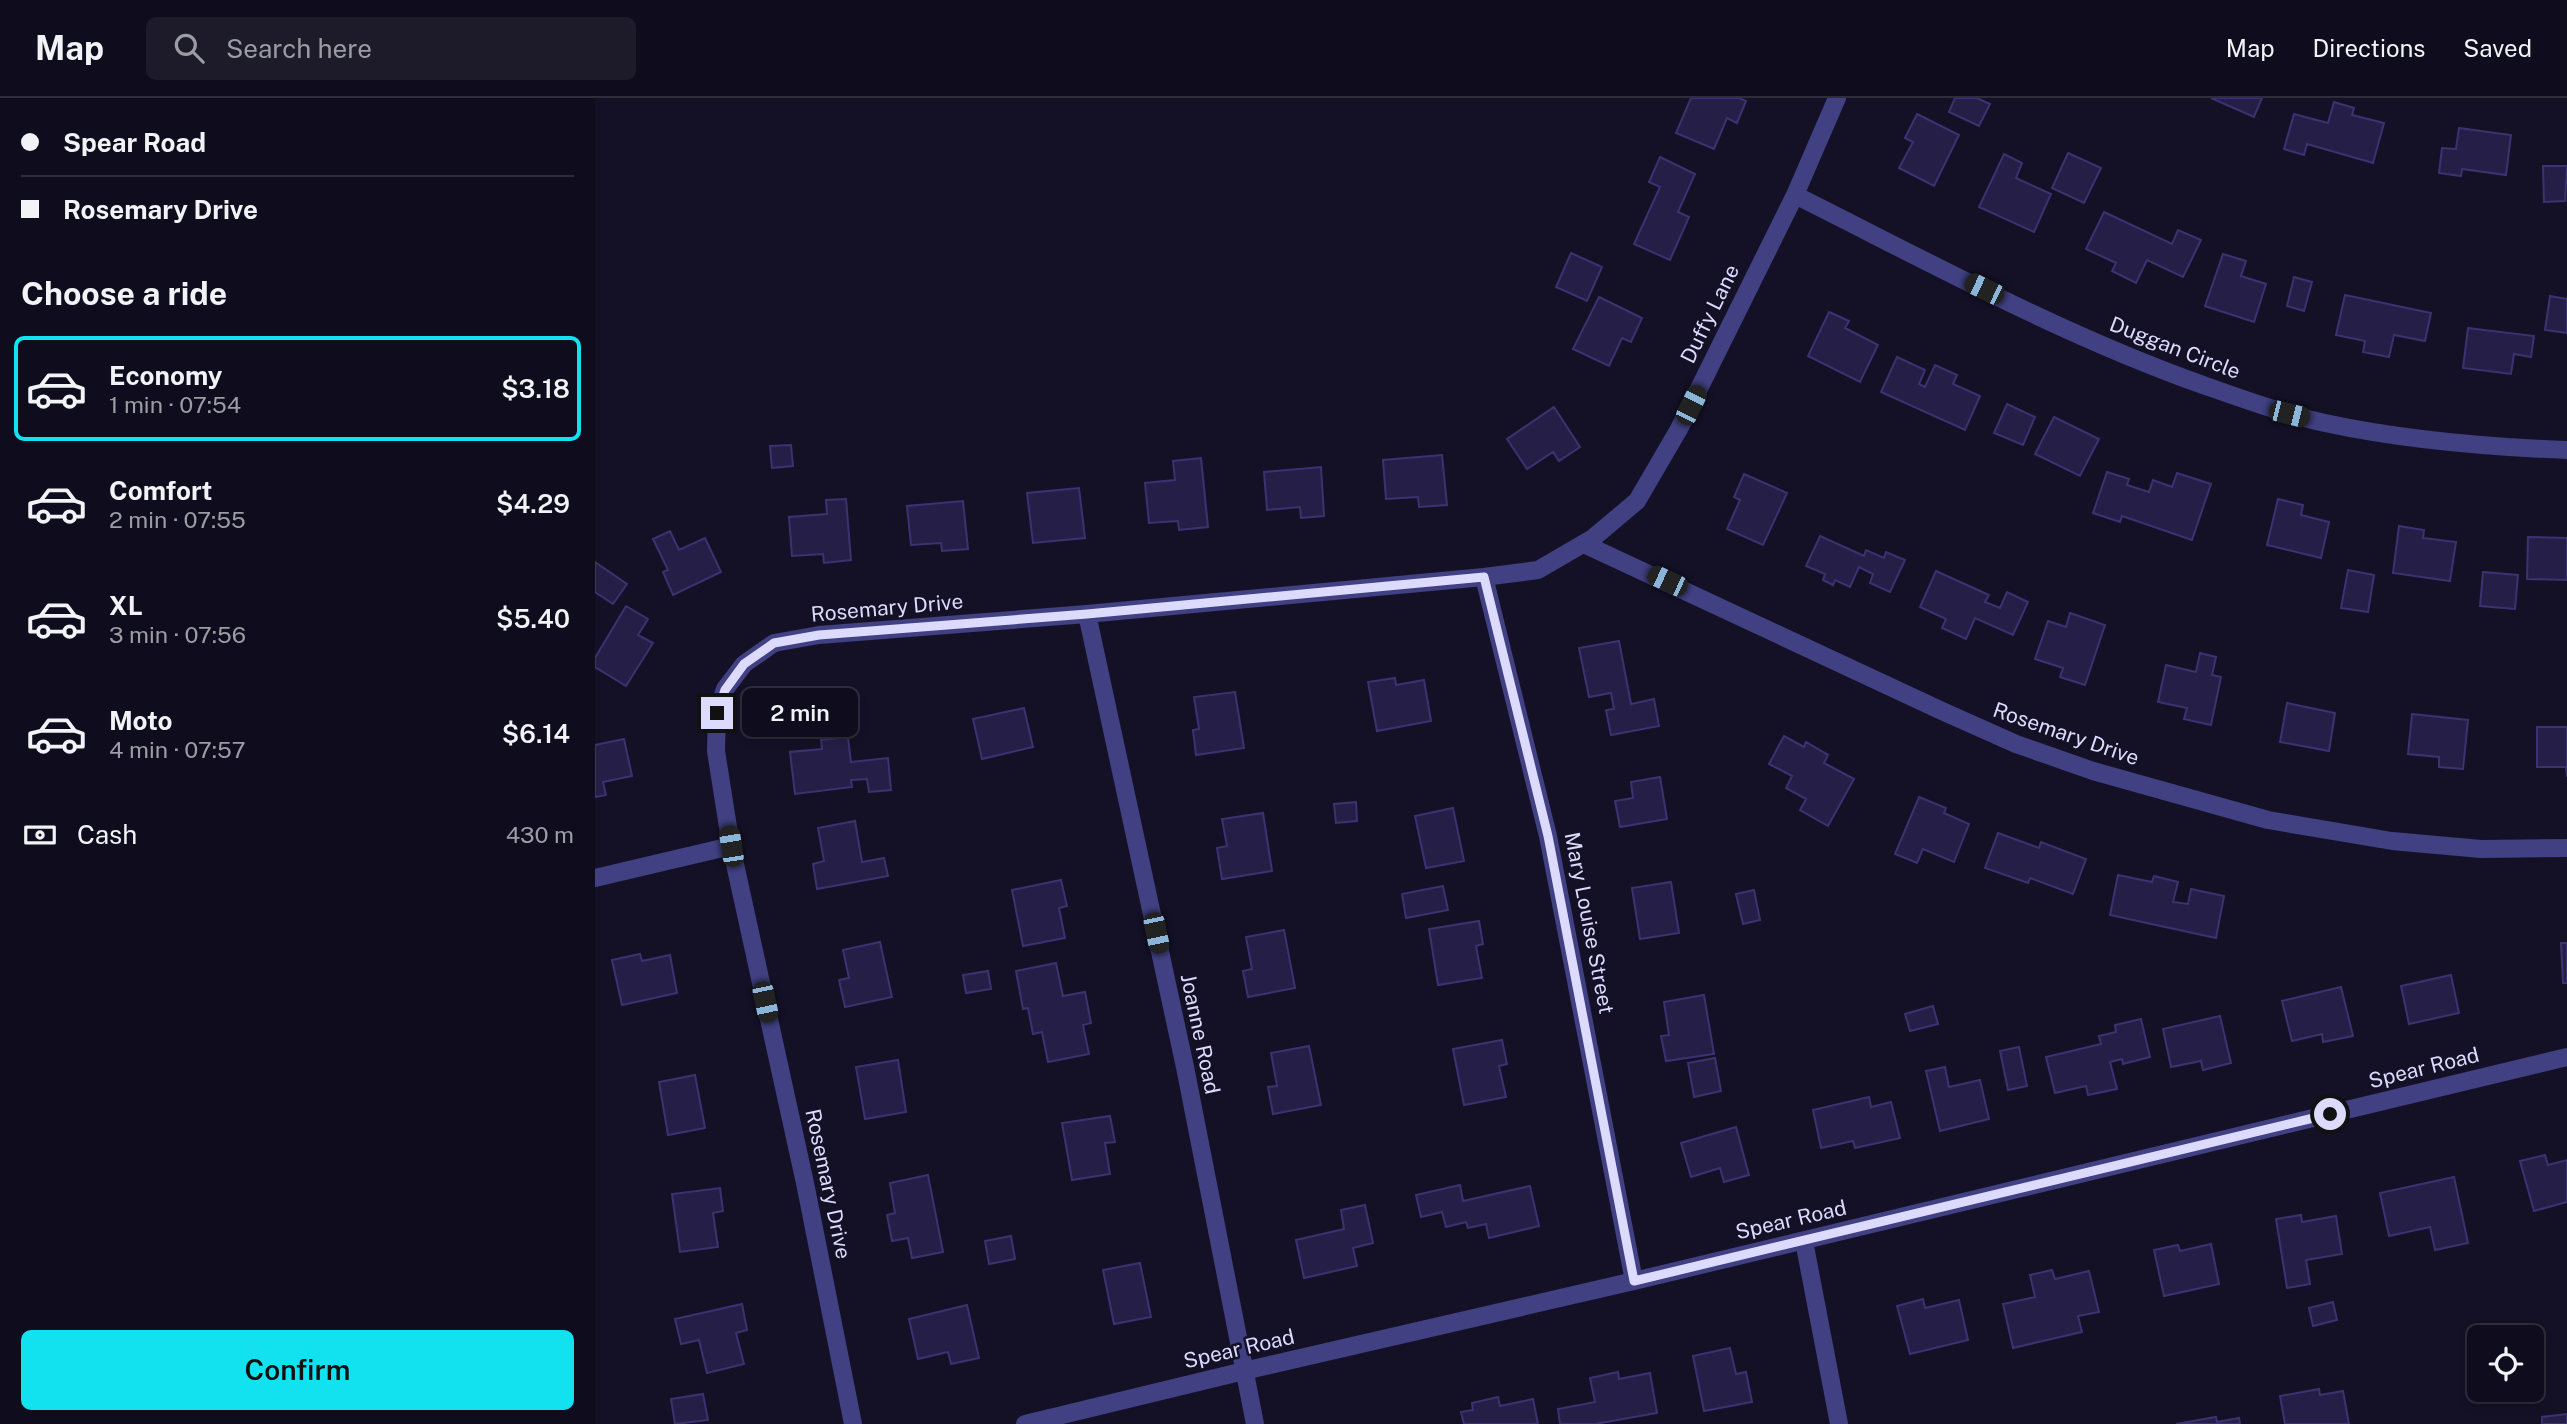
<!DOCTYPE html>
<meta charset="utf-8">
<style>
:root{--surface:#0f0d1d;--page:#1d1b2a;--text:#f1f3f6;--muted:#9b9ca4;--line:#2f2d3b;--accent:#12e2f0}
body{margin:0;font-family:"Public Sans",sans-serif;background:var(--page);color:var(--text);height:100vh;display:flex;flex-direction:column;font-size:26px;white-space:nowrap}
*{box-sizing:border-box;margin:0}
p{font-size:23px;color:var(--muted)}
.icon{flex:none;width:38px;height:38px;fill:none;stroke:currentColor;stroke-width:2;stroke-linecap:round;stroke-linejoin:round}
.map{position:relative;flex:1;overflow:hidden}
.panel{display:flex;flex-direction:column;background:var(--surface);width:595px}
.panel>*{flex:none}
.banner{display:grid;align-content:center;height:154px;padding:0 21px;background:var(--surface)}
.controls{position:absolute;left:1872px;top:1227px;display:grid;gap:14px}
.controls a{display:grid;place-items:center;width:77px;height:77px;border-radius:10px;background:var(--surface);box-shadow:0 4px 10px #0003,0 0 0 2px var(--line);font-size:35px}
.end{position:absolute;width:32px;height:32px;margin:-16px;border:9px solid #dcdafd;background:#111;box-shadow:0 0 0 4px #111}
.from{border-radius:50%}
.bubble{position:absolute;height:49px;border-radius:10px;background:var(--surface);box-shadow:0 4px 10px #0003,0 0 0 2px var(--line);font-size:23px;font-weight:600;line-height:49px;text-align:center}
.car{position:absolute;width:21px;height:42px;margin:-21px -10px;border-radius:9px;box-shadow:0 0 5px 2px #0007;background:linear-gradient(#222 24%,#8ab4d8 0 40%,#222 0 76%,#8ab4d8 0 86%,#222 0)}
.banner b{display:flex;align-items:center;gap:24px;height:66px;font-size:26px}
.banner b+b{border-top:2px solid var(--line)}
.banner i{width:18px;height:18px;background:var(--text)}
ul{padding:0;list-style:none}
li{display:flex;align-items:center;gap:21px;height:105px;margin:0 14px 10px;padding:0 7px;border:4px solid transparent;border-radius:10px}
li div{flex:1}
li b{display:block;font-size:26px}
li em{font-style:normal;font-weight:600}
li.active{border-color:var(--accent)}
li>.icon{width:63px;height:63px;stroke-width:1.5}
h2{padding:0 21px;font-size:32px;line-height:84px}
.pay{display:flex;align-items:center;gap:18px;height:77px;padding:0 21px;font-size:26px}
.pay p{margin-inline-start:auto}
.primary-button{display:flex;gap:14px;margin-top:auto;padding:14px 21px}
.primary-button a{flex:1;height:80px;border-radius:10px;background:var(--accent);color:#111;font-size:28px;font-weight:600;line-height:80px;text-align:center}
header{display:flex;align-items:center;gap:42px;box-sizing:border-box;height:98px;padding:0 35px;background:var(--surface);border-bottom:2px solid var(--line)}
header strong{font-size:33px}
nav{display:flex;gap:38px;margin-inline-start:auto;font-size:24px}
.search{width:490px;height:63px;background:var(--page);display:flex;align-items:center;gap:18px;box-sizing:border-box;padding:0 24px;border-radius:10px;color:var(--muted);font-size:26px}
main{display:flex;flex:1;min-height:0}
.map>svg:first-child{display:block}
</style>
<header>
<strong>Map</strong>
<div class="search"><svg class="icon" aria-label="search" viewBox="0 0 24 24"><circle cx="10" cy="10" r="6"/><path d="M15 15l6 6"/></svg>Search here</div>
<nav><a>Map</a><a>Directions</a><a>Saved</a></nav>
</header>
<main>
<section class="panel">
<div class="banner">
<b><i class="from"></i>Spear Road</b>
<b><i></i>Rosemary Drive</b>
</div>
<h2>Choose a ride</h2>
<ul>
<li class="active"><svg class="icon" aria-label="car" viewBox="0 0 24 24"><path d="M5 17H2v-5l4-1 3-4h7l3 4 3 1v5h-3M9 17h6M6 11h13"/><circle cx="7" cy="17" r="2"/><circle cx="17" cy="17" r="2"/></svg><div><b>Economy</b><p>1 min · 07:54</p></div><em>$3.18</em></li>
<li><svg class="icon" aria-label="car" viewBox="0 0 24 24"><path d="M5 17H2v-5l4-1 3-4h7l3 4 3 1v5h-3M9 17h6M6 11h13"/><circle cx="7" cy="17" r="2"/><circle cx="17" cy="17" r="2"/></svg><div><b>Comfort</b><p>2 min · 07:55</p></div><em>$4.29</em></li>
<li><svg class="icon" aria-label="car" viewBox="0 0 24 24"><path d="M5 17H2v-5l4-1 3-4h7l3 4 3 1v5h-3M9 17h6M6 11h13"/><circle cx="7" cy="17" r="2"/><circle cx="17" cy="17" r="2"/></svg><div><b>XL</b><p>3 min · 07:56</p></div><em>$5.40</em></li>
<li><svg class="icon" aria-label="car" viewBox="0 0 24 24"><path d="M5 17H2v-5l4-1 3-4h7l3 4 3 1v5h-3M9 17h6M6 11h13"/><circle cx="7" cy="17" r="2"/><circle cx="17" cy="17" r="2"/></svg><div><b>Moto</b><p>4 min · 07:57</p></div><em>$6.14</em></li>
</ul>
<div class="pay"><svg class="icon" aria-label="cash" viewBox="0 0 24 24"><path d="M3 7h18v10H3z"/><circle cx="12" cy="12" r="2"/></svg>Cash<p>430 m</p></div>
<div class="primary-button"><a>Confirm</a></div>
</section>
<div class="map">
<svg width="1972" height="1326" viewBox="0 0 1972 1326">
<rect width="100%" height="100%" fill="#141127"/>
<path fill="#251f47" stroke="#3c3271" stroke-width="2" d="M1096,0H1144L1151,3L1142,25L1132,20L1119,51L1081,35Z
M1360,0H1382L1395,6L1384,28L1354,14Z
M1616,0H1667L1659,19Z
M1739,4L1759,10L1757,17L1789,25L1778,65L1712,46L1709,57L1689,51L1699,16L1733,25Z
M1322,16L1364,37L1339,88L1304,70L1318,44L1310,40Z
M1864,30L1916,37L1911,77L1867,71L1866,78L1844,75L1847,50L1861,51Z
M1473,55L1506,70L1489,105L1457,90Z
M1409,56L1427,65L1421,80L1456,96L1439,134L1384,109Z
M1065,59L1100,76L1083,114L1094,119L1075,162L1039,146L1065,89L1054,84Z
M1948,68H1972L1970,103L1949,104Z
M1509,114L1577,146L1583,132L1606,142L1588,179L1552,162L1541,185L1517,173L1521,165L1491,151Z
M976,155L1007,169L992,203L961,189Z
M1628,156L1651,163L1646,178L1671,186L1659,224L1610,208Z
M1699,179L1717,184L1709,213L1692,208Z
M1750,197L1836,215L1830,243L1799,237L1794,259L1768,254L1770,243L1741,237Z
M1955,198L1972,201V235L1950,232Z
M1004,199L1047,220L1036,244L1027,240L1014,268L978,251Z
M1234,214L1254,223L1250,230L1283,247L1265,284L1213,258Z
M1873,230L1939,238L1936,259L1919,256L1916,276L1868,270Z
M1302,259L1330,272L1324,286L1330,289L1340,267L1362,277L1358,286L1385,298L1370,332L1286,294Z
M1412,306L1440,319L1428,347L1399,335Z
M959,309L985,349L964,363L958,354L932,371L912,341Z
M1459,319L1504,341L1485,378L1440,356Z
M196,347L198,368L177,370L175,348Z
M847,357L852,407L824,409L823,399L791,401L788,362Z
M606,360L613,429L584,432L583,423L554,425L550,385L580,382L578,363Z
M726,369L729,418L706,420L705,409L672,412L669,374Z
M1512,374L1534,381L1532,387L1554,394L1558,382L1577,389L1582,375L1616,386L1597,442L1527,418L1525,424L1498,415Z
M1149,376L1192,395L1168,447L1132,431L1145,402L1139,399Z
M484,390L490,440L438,445L432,395Z
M251,401L256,462L229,465L228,456L197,458L194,419L232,416L231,402Z
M1683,401L1708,407L1706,417L1734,424L1726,460L1672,447Z
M368,403L373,451L347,453L346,445L316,447L312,408Z
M1804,428L1829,432L1828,440L1861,444L1855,483L1798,475Z
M75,433L84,452L110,440L126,474L78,497L68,474L73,472L58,441Z
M1225,438L1269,458L1271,452L1289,460L1291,454L1310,462L1295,494L1275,485L1278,476L1264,469L1255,489L1240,482L1238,487L1228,482L1230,476L1211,468Z
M1933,439L1972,440V482L1932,481Z
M0,464L32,486L18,506L0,494Z
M1753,472L1779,477L1773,514L1746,510Z
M1341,473L1394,497L1390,504L1405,510L1412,494L1433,504L1418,537L1380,520L1371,541L1347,530L1351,521L1325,509Z
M1888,474L1923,477L1920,511L1885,508Z
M31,508L53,521L43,537L58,545L31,588L0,569V560Z
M1475,515L1510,527L1490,587L1465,579L1468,570L1440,561L1453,523L1471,529Z
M1024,543L1036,606L1059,601L1064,628L1016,637L1011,612L1019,611L1016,595L994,599L984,550Z
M1605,555L1621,559L1617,577L1626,579L1616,627L1589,621L1592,610L1563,604L1571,567L1601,574Z
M800,580L801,587L829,582L836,623L782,633L773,584Z
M640,594L649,650L601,657L598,632L604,631L599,599Z
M1692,605L1740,615L1734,653L1685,644Z
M429,610L438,649L387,661L378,621Z
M1817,616L1873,622L1868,671L1844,669V659L1813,656Z
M1942,629H1972V679L1971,669H1942Z
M1189,638L1209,649L1211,644L1233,657L1229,665L1259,681L1233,728L1205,712L1211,701L1191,690L1197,678L1174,666Z
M253,639L256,664L293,660L296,692L274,694L272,681L256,682L257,689L200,696L195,654L227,651L226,642Z
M29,641L37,678L8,684L11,697L0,699V647Z
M1065,679L1072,721L1025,729L1020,703L1038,700L1036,684Z
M1324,699L1351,710L1349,715L1374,726L1359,764L1328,751L1322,765L1300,756Z
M761,704L762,723L741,725L739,706Z
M858,710L869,763L831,770L820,718Z
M668,715L677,773L627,781L622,750L632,748L627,721Z
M260,723L267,764L289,760L293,778L222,791L218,766L229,763L223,730Z
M1403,735L1444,750L1446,744L1491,761L1478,796L1435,780L1433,785L1390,770Z
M1523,777L1557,784L1559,778L1583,784L1578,804L1593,806L1596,791L1629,798L1621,840L1515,817Z
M466,782L472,808L464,810L470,840L428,848L417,792Z
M1076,784L1084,835L1045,841L1037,790Z
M848,788L853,812L811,820L807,796Z
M1159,792L1165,822L1148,826L1141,796Z
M884,823L888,846L881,848L887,880L843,887L834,831Z
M689,832L700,890L653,899L648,873L657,871L651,839Z
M285,844L297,899L250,909L244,882L254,880L248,852Z
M1966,845H1972V885H1968Z
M45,856L47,863L75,857L82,895L27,907L17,862Z
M461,865L468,898L490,894L496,925L488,927L494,956L453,964L447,934L438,936L433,910L428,911L421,873Z
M393,873L396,891L371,895L368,877Z
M1856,877L1864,915L1814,926L1806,888Z
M1746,889L1758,938L1728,944L1727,936L1697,943L1687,903Z
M1109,897L1119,956L1071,963L1066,938L1074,937L1069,904Z
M1338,908L1343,926L1315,933L1310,916Z
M1625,918L1636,965L1608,972L1606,963L1576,969L1568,931Z
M1546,921L1555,959L1528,966L1527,961L1515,964L1522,991L1493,997L1491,988L1460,995L1451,959L1506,946L1504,938L1521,934L1520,927Z
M907,942L912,966L904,968L911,999L869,1007L858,951Z
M714,948L726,1007L678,1016L673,989L682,988L676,955Z
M1424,949L1432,988L1413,992L1405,953Z
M1120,960L1126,993L1099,999L1093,965Z
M303,962L311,1014L270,1021L261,969Z
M1350,969L1354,989L1385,982L1394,1021L1345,1033L1331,973Z
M100,977L110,1030L73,1037L64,984Z
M1274,999L1276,1009L1296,1004L1305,1040L1260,1050L1258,1043L1226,1050L1218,1012Z
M515,1018L520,1044L510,1045L515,1076L477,1082L467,1025Z
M1141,1029L1154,1077L1129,1084L1125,1070L1096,1079L1086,1045Z
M1950,1057L1953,1067L1972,1062V1104L1939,1113L1925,1063Z
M333,1077L348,1154L317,1160L313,1140L297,1143L292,1117L300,1115L295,1085Z
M1859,1079L1873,1145L1840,1152L1835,1129L1794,1138L1785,1095Z
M865,1087L868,1103L935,1088L944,1128L894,1140L891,1126L873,1130L871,1124L851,1129L847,1114L826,1119L821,1097Z
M125,1090L128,1113L118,1115L123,1149L85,1154L77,1096Z
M770,1107L778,1145L758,1150L762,1168L709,1180L701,1142L749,1131L746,1112Z
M1706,1117L1707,1124L1741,1118L1747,1156L1711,1162L1715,1186L1692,1190L1681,1121Z
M416,1138L420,1161L394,1166L390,1143Z
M1616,1146L1624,1186L1569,1198L1559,1152L1583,1147L1585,1153Z
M545,1165L556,1219L519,1226L508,1172Z
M1457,1172L1460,1181L1494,1173L1504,1214L1483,1218L1487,1234L1418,1250L1408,1206L1440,1199L1435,1177Z
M1328,1201L1330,1210L1364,1202L1373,1242L1315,1256L1302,1208Z
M1738,1204L1742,1222L1718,1228L1714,1210Z
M147,1206L152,1232L141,1235L149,1266L112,1275L104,1242L86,1246L80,1221Z
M372,1207L384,1260L356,1266L353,1254L323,1261L314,1221Z
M1135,1250L1141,1276L1151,1274L1157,1304L1109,1313L1098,1258Z
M1023,1274L1024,1281L1055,1275L1062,1315L1000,1326H965L963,1311L1000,1304L995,1280Z
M1724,1291L1725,1297L1748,1293L1754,1326H1690L1685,1298Z
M108,1296L113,1322L80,1326L76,1301Z
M903,1299L905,1308L938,1301L943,1326H869L866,1314L878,1312L877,1305Z
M1972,1316V1326H1947V1319Z
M1621,1319L1622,1324L1644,1320L1645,1326H1581Z"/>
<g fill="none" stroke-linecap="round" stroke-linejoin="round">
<path stroke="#404083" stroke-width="18" d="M1200,97C1334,164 1467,237 1608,287C1648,301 1689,316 1730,325C1809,342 1891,349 1972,352
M989,446L1347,613L1421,646L1498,673L1673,722L1797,743L1886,751L1972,750
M889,479L953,738L1039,1183
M492,516L590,969L660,1326
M0,780L136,748
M1209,1143L1244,1326
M258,1326L210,1085L136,748L121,653L122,615L130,591L149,566L179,545L224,537L492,516L889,479L943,472L998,440L1042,403L1084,331L1200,97L1242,0
M430,1326L649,1273L1039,1183L1972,959"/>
</g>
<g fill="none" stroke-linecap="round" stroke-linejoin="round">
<path stroke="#dcdafd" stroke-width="9" d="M122,615L130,592L149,566L179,545L224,537L492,516L889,479L953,738L1039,1183L1735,1016"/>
</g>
<g text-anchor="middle" stroke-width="5" stroke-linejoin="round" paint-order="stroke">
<g font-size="21" fill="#dcdafd" stroke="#141127">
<text transform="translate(1115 216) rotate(-64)" y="7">Duffy Lane</text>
<text transform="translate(1580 250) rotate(21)" y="7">Duggan Circle</text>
<text transform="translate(292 510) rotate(-5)" y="7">Rosemary Drive</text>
<text transform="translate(1471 636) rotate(19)" y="7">Rosemary Drive</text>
<text transform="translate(994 825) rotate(79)" y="7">Mary Louise Street</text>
<text transform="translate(605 936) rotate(78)" y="7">Joanne Road</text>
<text transform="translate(1829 970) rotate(-14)" y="7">Spear Road</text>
<text transform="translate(233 1086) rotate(78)" y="7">Rosemary Drive</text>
<text transform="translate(1196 1122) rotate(-13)" y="7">Spear Road</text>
<text transform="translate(644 1251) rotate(-13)" y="7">Spear Road</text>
</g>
</g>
</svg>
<div class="controls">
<a><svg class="icon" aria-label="locate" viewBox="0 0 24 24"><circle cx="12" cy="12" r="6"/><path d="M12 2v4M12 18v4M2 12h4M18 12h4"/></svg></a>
</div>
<i class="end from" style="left:1735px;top:1016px"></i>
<i class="end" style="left:122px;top:615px"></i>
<div class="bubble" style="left:147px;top:590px;width:116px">2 min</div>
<i class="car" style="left:1389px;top:191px;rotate:296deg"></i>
<i class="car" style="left:1096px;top:307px;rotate:26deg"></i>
<i class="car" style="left:1694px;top:316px;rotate:104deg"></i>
<i class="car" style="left:1072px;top:483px;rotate:295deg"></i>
<i class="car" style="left:136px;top:748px;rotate:351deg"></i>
<i class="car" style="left:561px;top:835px;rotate:168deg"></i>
<i class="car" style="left:170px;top:904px;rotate:168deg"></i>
</div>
</main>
